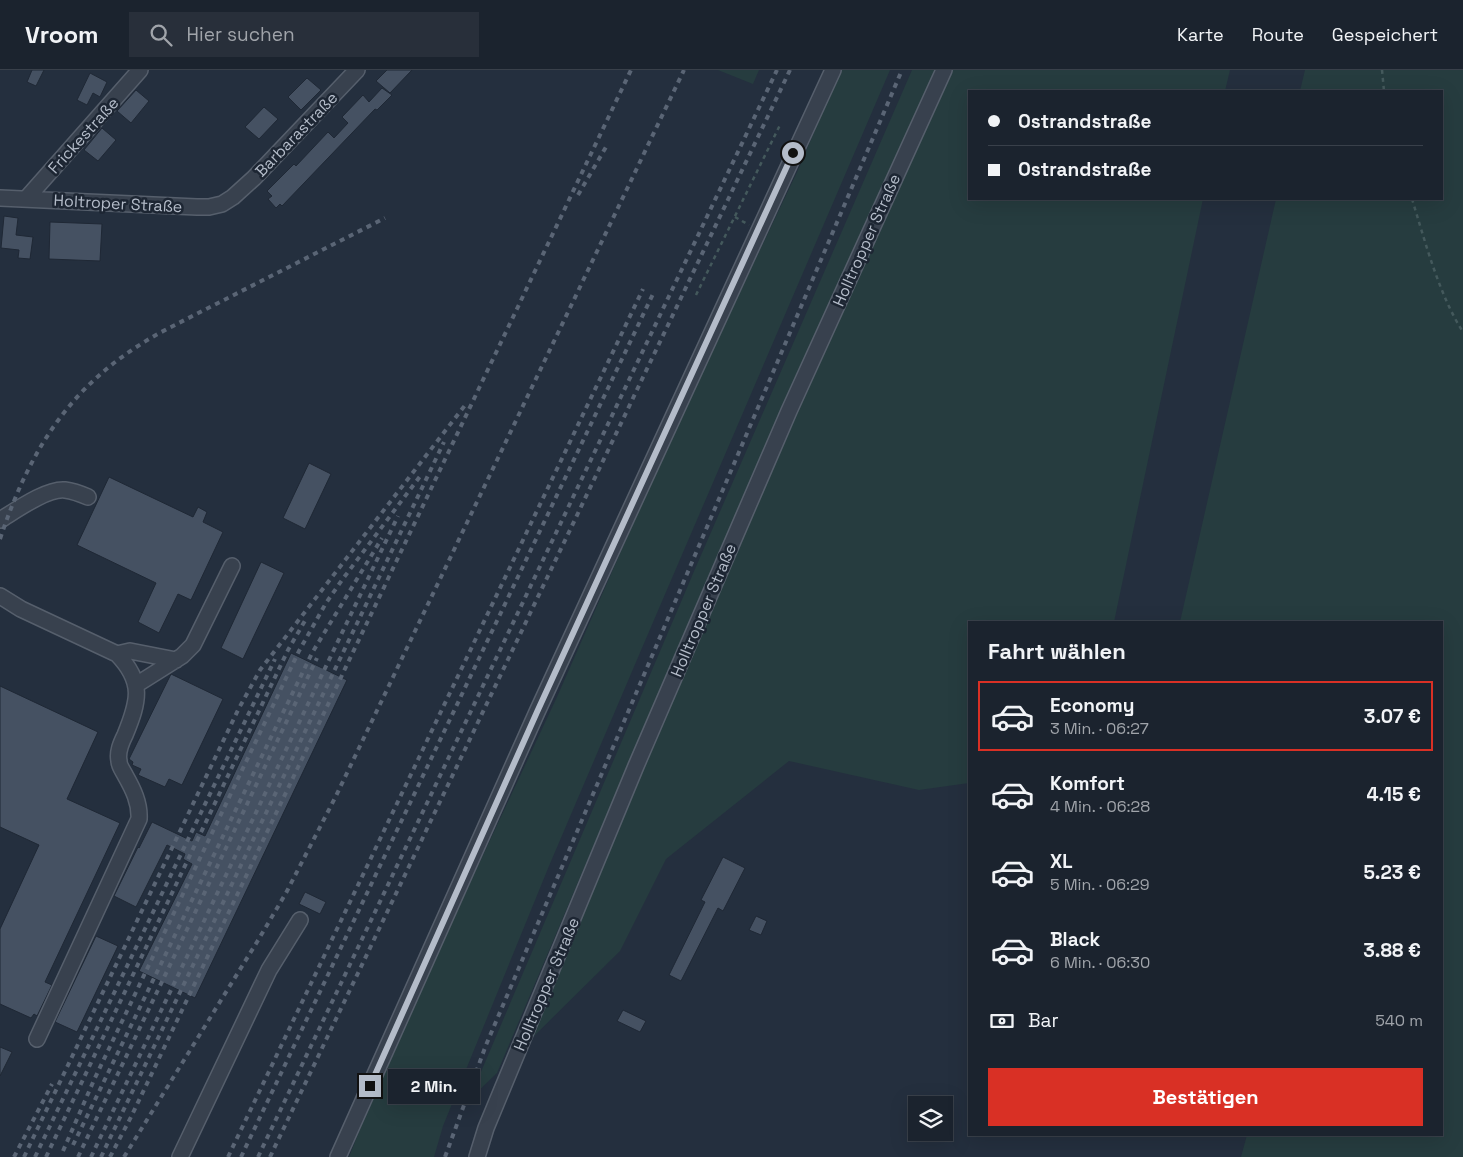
<!DOCTYPE html>
<html lang="de">
<meta charset="utf-8">
<style>
:root{--surface:#1b232e;--page:#282f3a;--text:#f1f3f6;--muted:#a0a4aa;--line:#39404a;--accent:#d93025}
body{margin:0;font-family:"Space Grotesk",sans-serif;background:var(--page);color:var(--text);height:100vh;display:flex;flex-direction:column;font-size:19px;white-space:nowrap}
*{box-sizing:border-box;margin:0}
p{font-size:16px;color:var(--muted)}
.icon{flex:none;width:28px;height:28px;fill:none;stroke:currentColor;stroke-width:2;stroke-linecap:round;stroke-linejoin:round}
.map{position:relative;flex:1;overflow:hidden}
.details{position:absolute;left:968px;top:551px;width:475px;height:515px;display:flex;flex-direction:column;background:var(--surface);border-radius:0px;box-shadow:0 5px 20px #0002,0 0 0 1px var(--line)}
.details>*{flex:none}
.banner{position:absolute;left:968px;top:20px;width:475px;height:110px;border-radius:0px;box-shadow:0 5px 20px #0002,0 0 0 1px var(--line);display:grid;align-content:center;height:110px;padding:0 20px;background:var(--surface)}
.fabs{position:absolute;left:908px;top:1026px;display:grid;gap:10px}
.fabs a{display:grid;place-items:center;width:45px;height:45px;border-radius:0px;background:var(--surface);box-shadow:0 5px 20px #0002,0 0 0 1px var(--line);font-size:25px}
.end{position:absolute;width:22px;height:22px;margin:-11px;border:6px solid #b4bcc9;background:#111;box-shadow:0 0 0 2px #111}
.from{border-radius:50%}
.bubble{position:absolute;height:35px;border-radius:0px;background:var(--surface);box-shadow:0 5px 20px #0002,0 0 0 1px var(--line);font-size:16px;font-weight:600;line-height:35px;text-align:center}
.banner b{display:flex;align-items:center;gap:18px;height:48px;font-size:19px}
.banner b+b{border-top:1px solid var(--line)}
.banner i{width:12px;height:12px;background:var(--text)}
ul{padding:0;list-style:none}
li{display:flex;align-items:center;gap:15px;height:70px;margin:0 10px 8px;padding:0 10px;border:2px solid transparent;border-radius:0px}
li div{flex:1}
li b{display:block;font-size:19px}
li em{font-style:normal;font-weight:600}
li.on{border-color:var(--accent)}
li>.icon{width:45px;height:45px;stroke-width:1.5}
h2{padding:0 20px;font-size:22px;line-height:60px}
.pay{display:flex;align-items:center;gap:12px;height:55px;padding:0 20px;font-size:19px}
.pay p{margin-inline-start:auto}
.primary-button{display:flex;gap:10px;margin-top:auto;padding:10px 20px}
.primary-button a{flex:1;height:58px;border-radius:0px;background:var(--accent);color:#fff;font-size:20px;font-weight:600;line-height:58px;text-align:center}
header{display:flex;align-items:center;gap:30px;box-sizing:border-box;height:70px;padding:0 25px;background:var(--surface);border-bottom:1px solid var(--line)}
header strong{font-size:24px}
nav{display:flex;gap:28px;margin-inline-start:auto;font-size:18px}
.search{width:350px;height:45px;background:var(--page);display:flex;align-items:center;gap:12px;box-sizing:border-box;padding:0 18px;border-radius:0px;color:var(--muted);font-size:19px}
.map>svg:first-child{display:block}
</style>
<header>
<strong>Vroom</strong>
<div class="search"><svg class="icon" aria-label="search" viewBox="0 0 24 24"><circle cx="10" cy="10" r="6"/><path d="M15 15l6 6"/></svg>Hier suchen</div>
<nav><a>Karte</a><a>Route</a><a>Gespeichert</a></nav>
</header>
<div class="map">
<svg width="1463" height="1087" viewBox="0 0 1463 1087">
<rect width="100%" height="100%" fill="#242f3e"/>
<path fill="#263c3f" d="M718,0H759L753,14Z
M840,0H890L645,571L549,796L443,1056L434,1087H349L361,1057L455,845L557,627L672,365L799,98Z
M912,0H936C781,330 640,667 497,1003L469,1030L695,499Z
M952,0H1230L1225,21H969V129H1203L1114,552H969V713L919,720L789,691L666,789L620,881L532,968C580,841 634,716 688,591C774,393 862,196 952,0Z
M1305,0H1463V1087H1241L1247,1065H1441V552H1180L1276,129H1441V21H1300Z"/>
<path fill="#455162" stroke="#1f2835" d="M32,0H44L36,16L27,12Z
M387,0H412L390,23L376,11Z
M90,3L107,12L100,27L93,23L87,35L77,30Z
M307,8L321,20L301,40L288,27Z
M382,18L392,25L377,40L375,39L282,136L280,134L276,138L268,129L272,126L267,121L294,94L296,96L328,62L334,68L348,53L342,47L363,25L369,32Z
M136,20L149,31L131,53L117,41Z
M264,37L278,49L259,69L245,57Z
M102,58L116,70L98,91L84,80Z
M4,146L18,148L16,165L33,167L30,189L18,188L19,180L1,178Z
M50,152L102,154L100,191L49,189Z
M309,393L331,404L305,459L283,448Z
M109,407L193,447L198,437L207,442L203,452L223,462L191,530L178,524L159,563L138,552L156,513L77,475Z
M261,492L284,503L243,589L221,578Z
M291,583L347,610L195,928L139,901L192,794L183,789L185,784L167,775L136,837L114,826L138,777L139,778L152,752L192,771L196,762L205,766Z
M171,604L223,629L182,715L169,709L165,717L138,705L141,699L132,695L133,692L129,689Z
M0,616L98,662L67,729L120,753L45,912L52,915L37,946L34,944L31,948L0,934V859L39,775L0,757Z
M723,787L745,798L723,841L718,838L681,911L669,905L705,832L701,830Z
M305,822L326,832L320,844L299,834Z
M756,846L767,851L761,865L749,860Z
M96,866L118,876L77,962L55,952Z
M623,940L646,951L640,962L617,951Z
M0,977L12,982L0,1006Z"/>
<g fill="none" stroke-linecap="round" stroke-linejoin="round">
<defs>
<path id="minor" d="M0,128L197,137H209L222,134L233,127L254,108L357,0
M26,129L140,0
M0,450C15,441 47,418 65,420C73,421 81,424 88,427
M0,526L21,539L117,584C144,612 139,631 125,665C121,673 117,682 119,691C119,696 123,701 125,705C133,719 140,733 139,749L37,969
M117,584L130,581L176,590
M136,615L182,586L193,575L232,496
M180,1087L269,900L300,850
M338,1087L537,642L833,0
M477,1087L486,1058L636,696L789,341L944,0"/>
</defs>
<use href="#minor" stroke="#565f6c" stroke-width="18"/>
<path stroke="#44595c" stroke-width="2.5" stroke-dasharray="4 4" stroke-linecap="butt" d="M1382,0L1384,21
M1412,129C1425,171 1439,225 1463,262
M735,147L749,155
M696,225L780,55"/>
<use href="#minor" stroke="#38414e" stroke-width="15"/>
<path stroke="#5a6575" stroke-width="4" stroke-dasharray="5 5" stroke-linecap="butt" d="M578,125L606,77
M0,469C32,373 76,307 167,259L385,148
M73,1075L312,583L382,468
M63,1081L94,1010L299,581L326,533L342,510L421,405
M14,1087L52,1014
M24,1087L238,640L260,600L466,334
M35,1087L275,589
M46,1087L288,580L306,549
M78,1087L317,588
M91,1087L398,446
M101,1087L444,372
M110,1087L131,1047L631,0
M124,1087L257,872L286,823L336,726L684,0
M228,1087L643,219
M241,1087L653,224
M258,1087L777,0
M270,1087L790,0
M445,1087L486,975L902,0"/>
</g>
<g fill="none" stroke-linecap="round" stroke-linejoin="round">
<path stroke="#b4bcc9" stroke-width="6" d="M370,1016L537,642L793,83"/>
</g>
<g text-anchor="middle" stroke-width="5" stroke-linejoin="round" paint-order="stroke">
<g font-size="16" fill="#b4bcc9" stroke="#1d2633">
<text transform="translate(296 64) rotate(-46)" y="6">Barbarastraße</text>
<text transform="translate(83 65) rotate(-48)" y="6">Frickestraße</text>
<text transform="translate(118 133) rotate(3)" y="6">Holtroper Straße</text>
<text transform="translate(866 170) rotate(-66)" y="6">Holltropper Straße</text>
<text transform="translate(703 540) rotate(-67)" y="6">Holltropper Straße</text>
<text transform="translate(546 914) rotate(-67)" y="6">Holltropper Straße</text>
</g>
</g>
</svg>
<div class="fabs">
<a><svg class="icon" aria-label="layers" viewBox="0 0 24 24"><path d="M12 4l9 5-9 5-9-5zM3 14l9 5 9-5"/></svg></a>
</div>
<i class="end from" style="left:793px;top:83px"></i>
<i class="end" style="left:370px;top:1016px"></i>
<div class="bubble" style="left:388px;top:999px;width:92px">2 Min.</div>
<div class="banner">
<b><i class="from"></i>Ostrandstraße</b>
<b><i></i>Ostrandstraße</b>
</div>
<section class="details">
<h2>Fahrt wählen</h2>
<ul>
<li class="on"><svg class="icon" aria-label="car" viewBox="0 0 24 24"><path d="M5 17H2v-5l4-1 3-4h7l3 4 3 1v5h-3M9 17h6M6 11h13"/><circle cx="7" cy="17" r="2"/><circle cx="17" cy="17" r="2"/></svg><div><b>Economy</b><p>3 Min. · 06:27</p></div><em>3.07 €</em></li>
<li><svg class="icon" aria-label="car" viewBox="0 0 24 24"><path d="M5 17H2v-5l4-1 3-4h7l3 4 3 1v5h-3M9 17h6M6 11h13"/><circle cx="7" cy="17" r="2"/><circle cx="17" cy="17" r="2"/></svg><div><b>Komfort</b><p>4 Min. · 06:28</p></div><em>4.15 €</em></li>
<li><svg class="icon" aria-label="car" viewBox="0 0 24 24"><path d="M5 17H2v-5l4-1 3-4h7l3 4 3 1v5h-3M9 17h6M6 11h13"/><circle cx="7" cy="17" r="2"/><circle cx="17" cy="17" r="2"/></svg><div><b>XL</b><p>5 Min. · 06:29</p></div><em>5.23 €</em></li>
<li><svg class="icon" aria-label="car" viewBox="0 0 24 24"><path d="M5 17H2v-5l4-1 3-4h7l3 4 3 1v5h-3M9 17h6M6 11h13"/><circle cx="7" cy="17" r="2"/><circle cx="17" cy="17" r="2"/></svg><div><b>Black</b><p>6 Min. · 06:30</p></div><em>3.88 €</em></li>
</ul>
<div class="pay"><svg class="icon" aria-label="cash" viewBox="0 0 24 24"><path d="M3 7h18v10H3z"/><circle cx="12" cy="12" r="2"/></svg>Bar<p>540 m</p></div>
<div class="primary-button"><a>Bestätigen</a></div>
</section>
</div>
